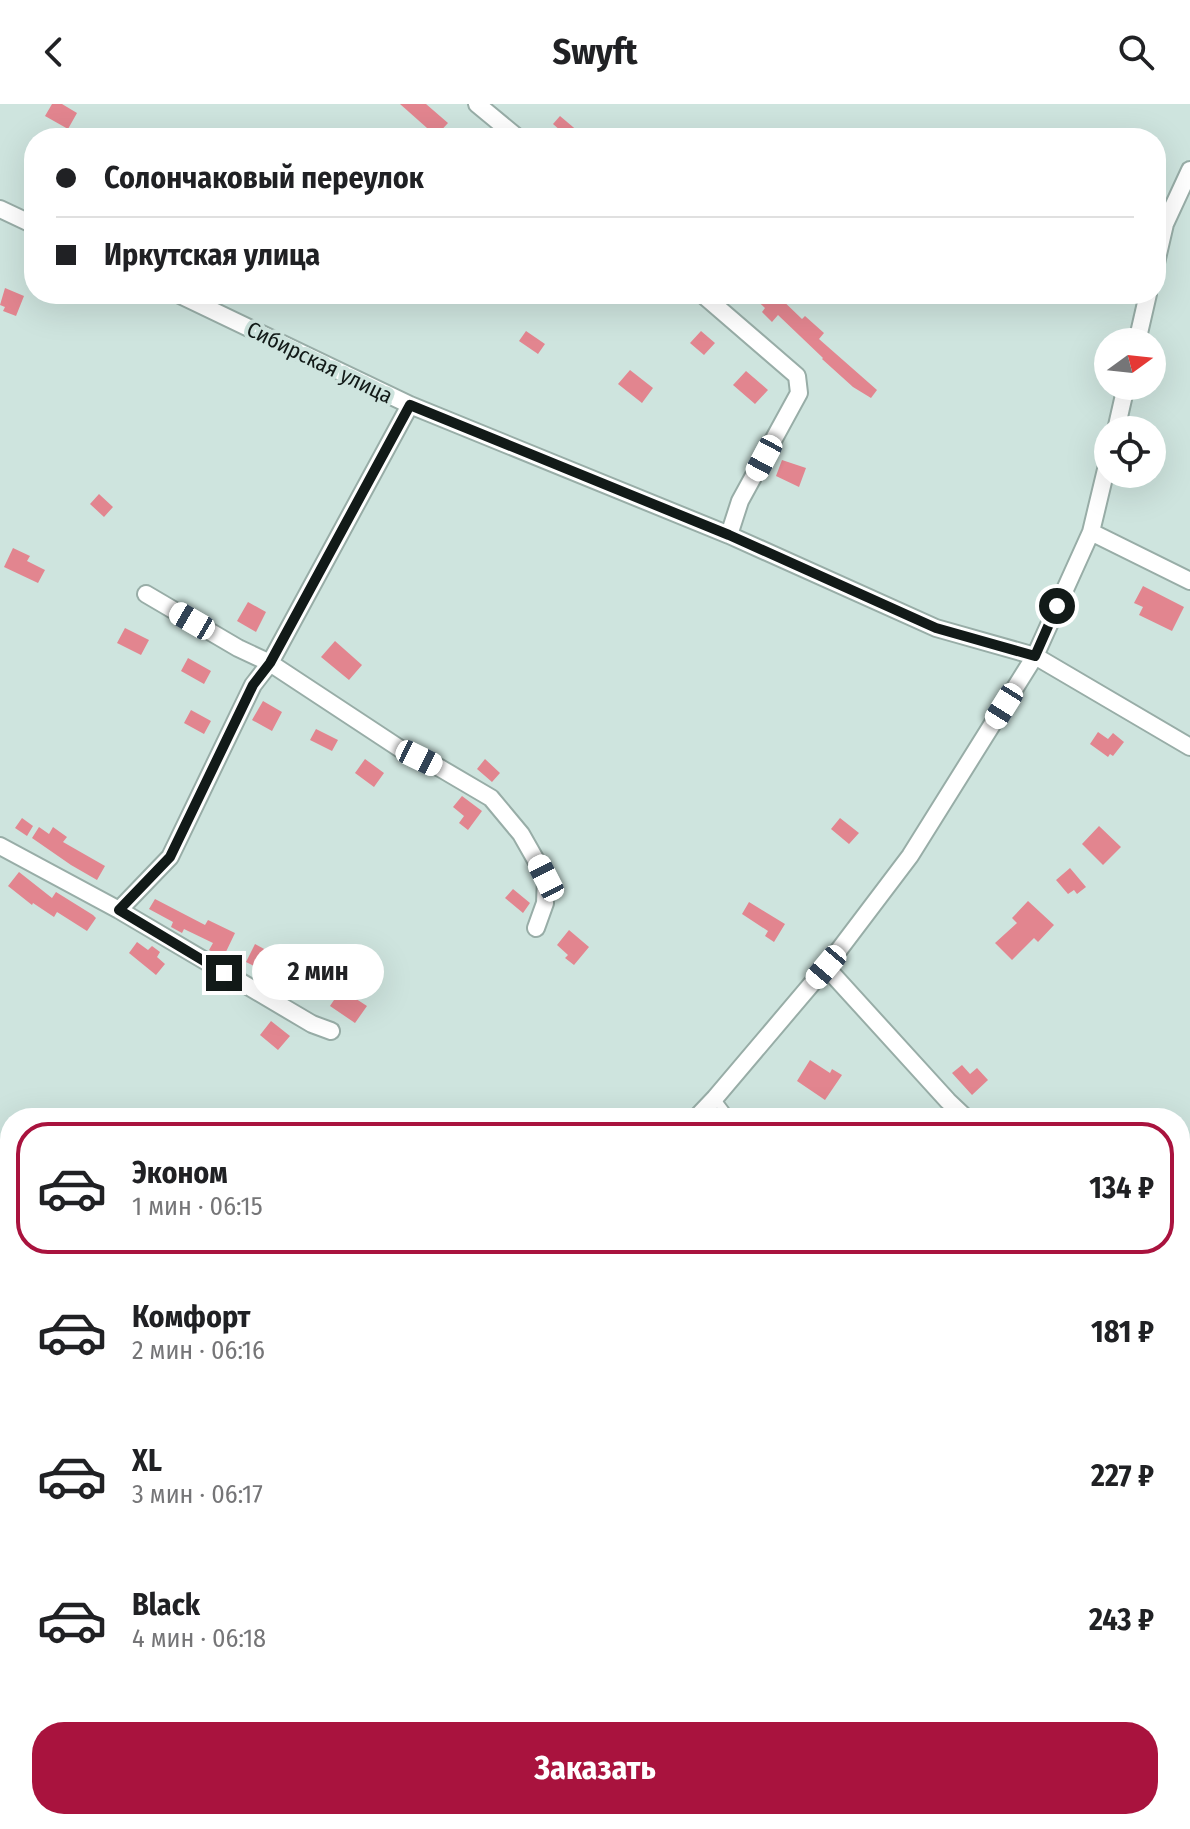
<!DOCTYPE html>
<html lang="ru">
<meta charset="utf-8">
<style>
:root{--surface:#fff;--page:#f2f2f2;--text:#202124;--muted:#757577;--line:#e0e0e0;--accent:#a9133e}
body{margin:0;font-family:"Fira Sans Condensed",sans-serif;background:var(--page);color:var(--text);height:100vh;display:flex;flex-direction:column;font-size:30px;white-space:nowrap}
*{box-sizing:border-box;margin:0}
p{font-size:26px;color:var(--muted)}
.icon{flex:none;width:44px;height:44px;fill:none;stroke:currentColor;stroke-width:2;stroke-linecap:round;stroke-linejoin:round}
.map{position:relative;flex:1;overflow:hidden}
.drawer{position:absolute;left:0px;top:1004px;width:1190px;height:722px;display:flex;flex-direction:column;background:var(--surface);border-radius:32px 32px 0 0;box-shadow:0 8px 32px #0002}
.drawer>*{flex:none}
.top-card{position:absolute;left:24px;top:24px;width:1142px;height:176px;border-radius:32px;box-shadow:0 8px 32px #0002;display:grid;align-content:center;height:176px;padding:0 32px;background:var(--surface)}
.needle{width:52px;rotate:75deg}
.controls{position:absolute;left:1094px;top:224px;display:grid;gap:16px}
.controls a{display:grid;place-items:center;width:72px;height:72px;border-radius:50%;background:var(--surface);box-shadow:0 8px 32px #0002;font-size:40px}
.end{position:absolute;width:36px;height:36px;margin:-18px;border:10px solid #121a18;background:#fff;box-shadow:0 0 0 4px #fff}
.from{border-radius:50%}
.bubble{position:absolute;height:56px;border-radius:28px;background:var(--surface);box-shadow:0 8px 32px #0002;font-size:26px;font-weight:700;line-height:56px;text-align:center}
.car{position:absolute;width:24px;height:48px;margin:-24px -12px;border-radius:10px;box-shadow:0 0 6px 2px #0007;background:linear-gradient(#fff 24%,#345 0 40%,#fff 0 76%,#345 0 86%,#fff 0)}
.top-card b{display:flex;align-items:center;gap:28px;height:76px;font-size:30px}
.top-card b+b{border-top:2px solid var(--line)}
.top-card i{width:20px;height:20px;background:var(--text)}
ul{padding:14px 0 0;list-style:none}
li{display:flex;align-items:center;gap:24px;height:132px;margin:0 16px 12px;padding:0 16px;border:4px solid transparent;border-radius:32px}
li div{flex:1}
li b{display:block;font-size:30px}
li em{font-style:normal;font-weight:700}
li.current{border-color:var(--accent)}
li>.icon{width:72px;height:72px;stroke-width:1.5}
.button{display:flex;gap:16px;margin-top:auto;padding:16px 32px}
.button a{flex:1;height:92px;border-radius:32px;background:var(--accent);color:#fff;font-size:32px;font-weight:700;line-height:92px;text-align:center}
header{display:flex;justify-content:space-between;align-items:center;height:104px;padding:0 32px;background:var(--surface);font-size:36px;font-weight:700}
.map>svg:first-child{display:block}
</style>
<header><svg class="icon" aria-label="back" viewBox="0 0 24 24"><path d="M15 5l-7 7 7 7"/></svg>Swyft<svg class="icon" aria-label="search" viewBox="0 0 24 24"><circle cx="10" cy="10" r="6"/><path d="M15 15l6 6"/></svg></header>
<div class="map">
<svg width="1190" height="1725" viewBox="0 0 1190 1725">
<rect width="100%" height="100%" fill="#cee4de"/>
<path fill="#75c9b5" d="M0,1093L10,1094V1130L0,1131Z
M0,1247L10,1259V1319L0,1308Z
M0,1386L10,1397V1638L0,1630Z
M117,1716H333L343,1725H130Z
M404,1716H488L498,1725H414Z"/>
<path fill="#19a28a" stroke="#177968" stroke-width="2" d="M0,1308L10,1319V1397L0,1386Z
M333,1716H404L414,1725H343Z"/>
<path fill="#e2858f" d="M52,0H62L77,9L68,25L45,12Z
M400,0H426L448,19L436,32Z
M560,12L586,34H569L553,20Z
M5,184L24,192L16,212L3,207L5,203L0,201Z
M750,190H776L802,215L805,212L824,229L819,235L877,286L871,294L853,283L822,255L823,254L778,211L772,218L762,208L765,204Z
M526,227L545,240L538,250L519,237Z
M701,227L715,239L704,251L690,239Z
M630,266L653,284L642,299L618,280Z
M746,267L768,286L755,300L733,281Z
M782,356L806,364L799,383L776,372Z
M99,390L113,403L104,413L90,400Z
M13,444L30,452L27,457L45,466L38,479L4,463Z
M1143,482L1184,503L1172,527L1139,511L1143,503L1134,499Z
M248,498L266,508L256,528L237,517Z
M125,524L149,536L141,551L117,539Z
M335,537L362,561L349,576L321,553Z
M188,554L211,567L204,580L181,567Z
M263,597L282,608L272,627L252,616Z
M191,606L211,617L204,630L184,619Z
M316,625L338,636L332,647L310,636Z
M1098,628L1108,635L1113,629L1124,638L1113,652L1110,650L1108,653L1090,640Z
M365,655L384,669L374,683L355,669Z
M485,655L500,669L492,678L477,665Z
M462,692L482,707L468,726L459,719L464,712L453,703Z
M22,714L33,722L27,732L15,724Z
M840,714L859,729L849,740L831,725Z
M1099,722L1121,743L1103,761L1082,740Z
M39,723L49,730L53,723L67,733L63,738L105,762L97,776L71,761L32,734Z
M1070,764L1086,783L1077,790L1074,786L1068,790L1056,776Z
M19,768L52,794L56,788L93,811L96,814L87,827L57,808L54,813L33,799L32,801L8,782Z
M513,785L530,799L523,809L505,794Z
M155,795L205,821L208,816L235,829L223,854L209,846L213,839L184,825L182,829L171,823L173,818L149,805Z
M1028,797L1054,821L1038,838L1034,834L1012,856L995,839L1017,819L1012,814Z
M749,798L785,820L774,838L765,832L768,827L742,810Z
M569,826L589,843L574,861L565,854L568,851L557,841Z
M137,838L148,846L152,842L160,848L157,853L165,860L156,871L129,849Z
M255,840L277,852L276,855L313,874L305,890L259,867L260,865L246,858Z
M347,889L367,902L355,919L330,902L338,890L344,894Z
M271,917L290,932L278,946L260,931Z
M810,956L830,969L832,965L842,971L825,996L797,977Z
M962,961L970,970L977,964L988,976L972,991L952,969Z"/>
<g fill="none" stroke-linecap="round" stroke-linejoin="round">
<defs>
<path id="service" d="M715,994L730,1014"/>
<path id="minor" d="M477,0L518,34
M0,105L34,121
M1156,159L1165,120L1190,66
M178,190L410,301L729,431L936,524L1035,552L1190,643
M702,190L797,272L799,289L740,397L729,431
M1137,238L1148,190
M1116,326L1126,282
M1091,428L1190,477
M146,490L238,544L270,559L399,644L440,664L491,694L521,730L546,774L545,799L536,824
M0,742L119,806L312,920L331,927
M119,806L170,753L253,581L270,559L410,301
M826,863L948,997L966,1014
M696,1014L715,994L826,863L910,752L1035,552L1091,428L1108,357
M1180,1170L1190,1176
M1180,1643L1190,1648"/>
</defs>
<use href="#service" stroke="#98ada7" stroke-width="12"/>
<use href="#minor" stroke="#98ada7" stroke-width="20"/>
<use href="#service" stroke="#fff" stroke-width="8"/>
<use href="#minor" stroke="#fff" stroke-width="16"/>
</g>
<g fill="none" stroke-linecap="round" stroke-linejoin="round">
<path stroke="#121a18" stroke-width="10" d="M224,869L119,806L170,753L253,581L270,559L410,301L729,431L936,524L1035,552L1057,502"/>
</g>
<g text-anchor="middle" stroke-width="8" stroke-linejoin="round" paint-order="stroke">
<g font-size="22" fill="#121a18" stroke="#cee4de">
<text transform="translate(320 258) rotate(26)" y="8">Сибирская улица</text>
</g>
</g>
</svg>
<div class="controls">
<a><svg class="needle" viewBox="-14 -14 28 28"><path d="M0-13l5 13h-10z" fill="#e53935"/><path d="M0 13l5-13h-10z" fill="#757577"/></svg></a>
<a><svg class="icon" aria-label="locate" viewBox="0 0 24 24"><circle cx="12" cy="12" r="6"/><path d="M12 2v4M12 18v4M2 12h4M18 12h4"/></svg></a>
</div>
<i class="end from" style="left:1057px;top:502px"></i>
<i class="end" style="left:224px;top:869px"></i>
<div class="bubble" style="left:252px;top:840px;width:132px">2 мин</div>
<i class="car" style="left:764px;top:354px;rotate:208deg"></i>
<i class="car" style="left:192px;top:517px;rotate:300deg"></i>
<i class="car" style="left:1004px;top:602px;rotate:212deg"></i>
<i class="car" style="left:419px;top:654px;rotate:116deg"></i>
<i class="car" style="left:546px;top:774px;rotate:333deg"></i>
<i class="car" style="left:826px;top:863px;rotate:220deg"></i>
<div class="top-card">
<b><i class="from"></i>Солончаковый переулок</b>
<b><i></i>Иркутская улица</b>
</div>
<section class="drawer">
<ul>
<li class="current"><svg class="icon" aria-label="car" viewBox="0 0 24 24"><path d="M5 17H2v-5l4-1 3-4h7l3 4 3 1v5h-3M9 17h6M6 11h13"/><circle cx="7" cy="17" r="2"/><circle cx="17" cy="17" r="2"/></svg><div><b>Эконом</b><p>1 мин · 06:15</p></div><em>134 ₽</em></li>
<li><svg class="icon" aria-label="car" viewBox="0 0 24 24"><path d="M5 17H2v-5l4-1 3-4h7l3 4 3 1v5h-3M9 17h6M6 11h13"/><circle cx="7" cy="17" r="2"/><circle cx="17" cy="17" r="2"/></svg><div><b>Комфорт</b><p>2 мин · 06:16</p></div><em>181 ₽</em></li>
<li><svg class="icon" aria-label="car" viewBox="0 0 24 24"><path d="M5 17H2v-5l4-1 3-4h7l3 4 3 1v5h-3M9 17h6M6 11h13"/><circle cx="7" cy="17" r="2"/><circle cx="17" cy="17" r="2"/></svg><div><b>XL</b><p>3 мин · 06:17</p></div><em>227 ₽</em></li>
<li><svg class="icon" aria-label="car" viewBox="0 0 24 24"><path d="M5 17H2v-5l4-1 3-4h7l3 4 3 1v5h-3M9 17h6M6 11h13"/><circle cx="7" cy="17" r="2"/><circle cx="17" cy="17" r="2"/></svg><div><b>Black</b><p>4 мин · 06:18</p></div><em>243 ₽</em></li>
</ul>
<div class="button"><a>Заказать</a></div>
</section>
</div>
